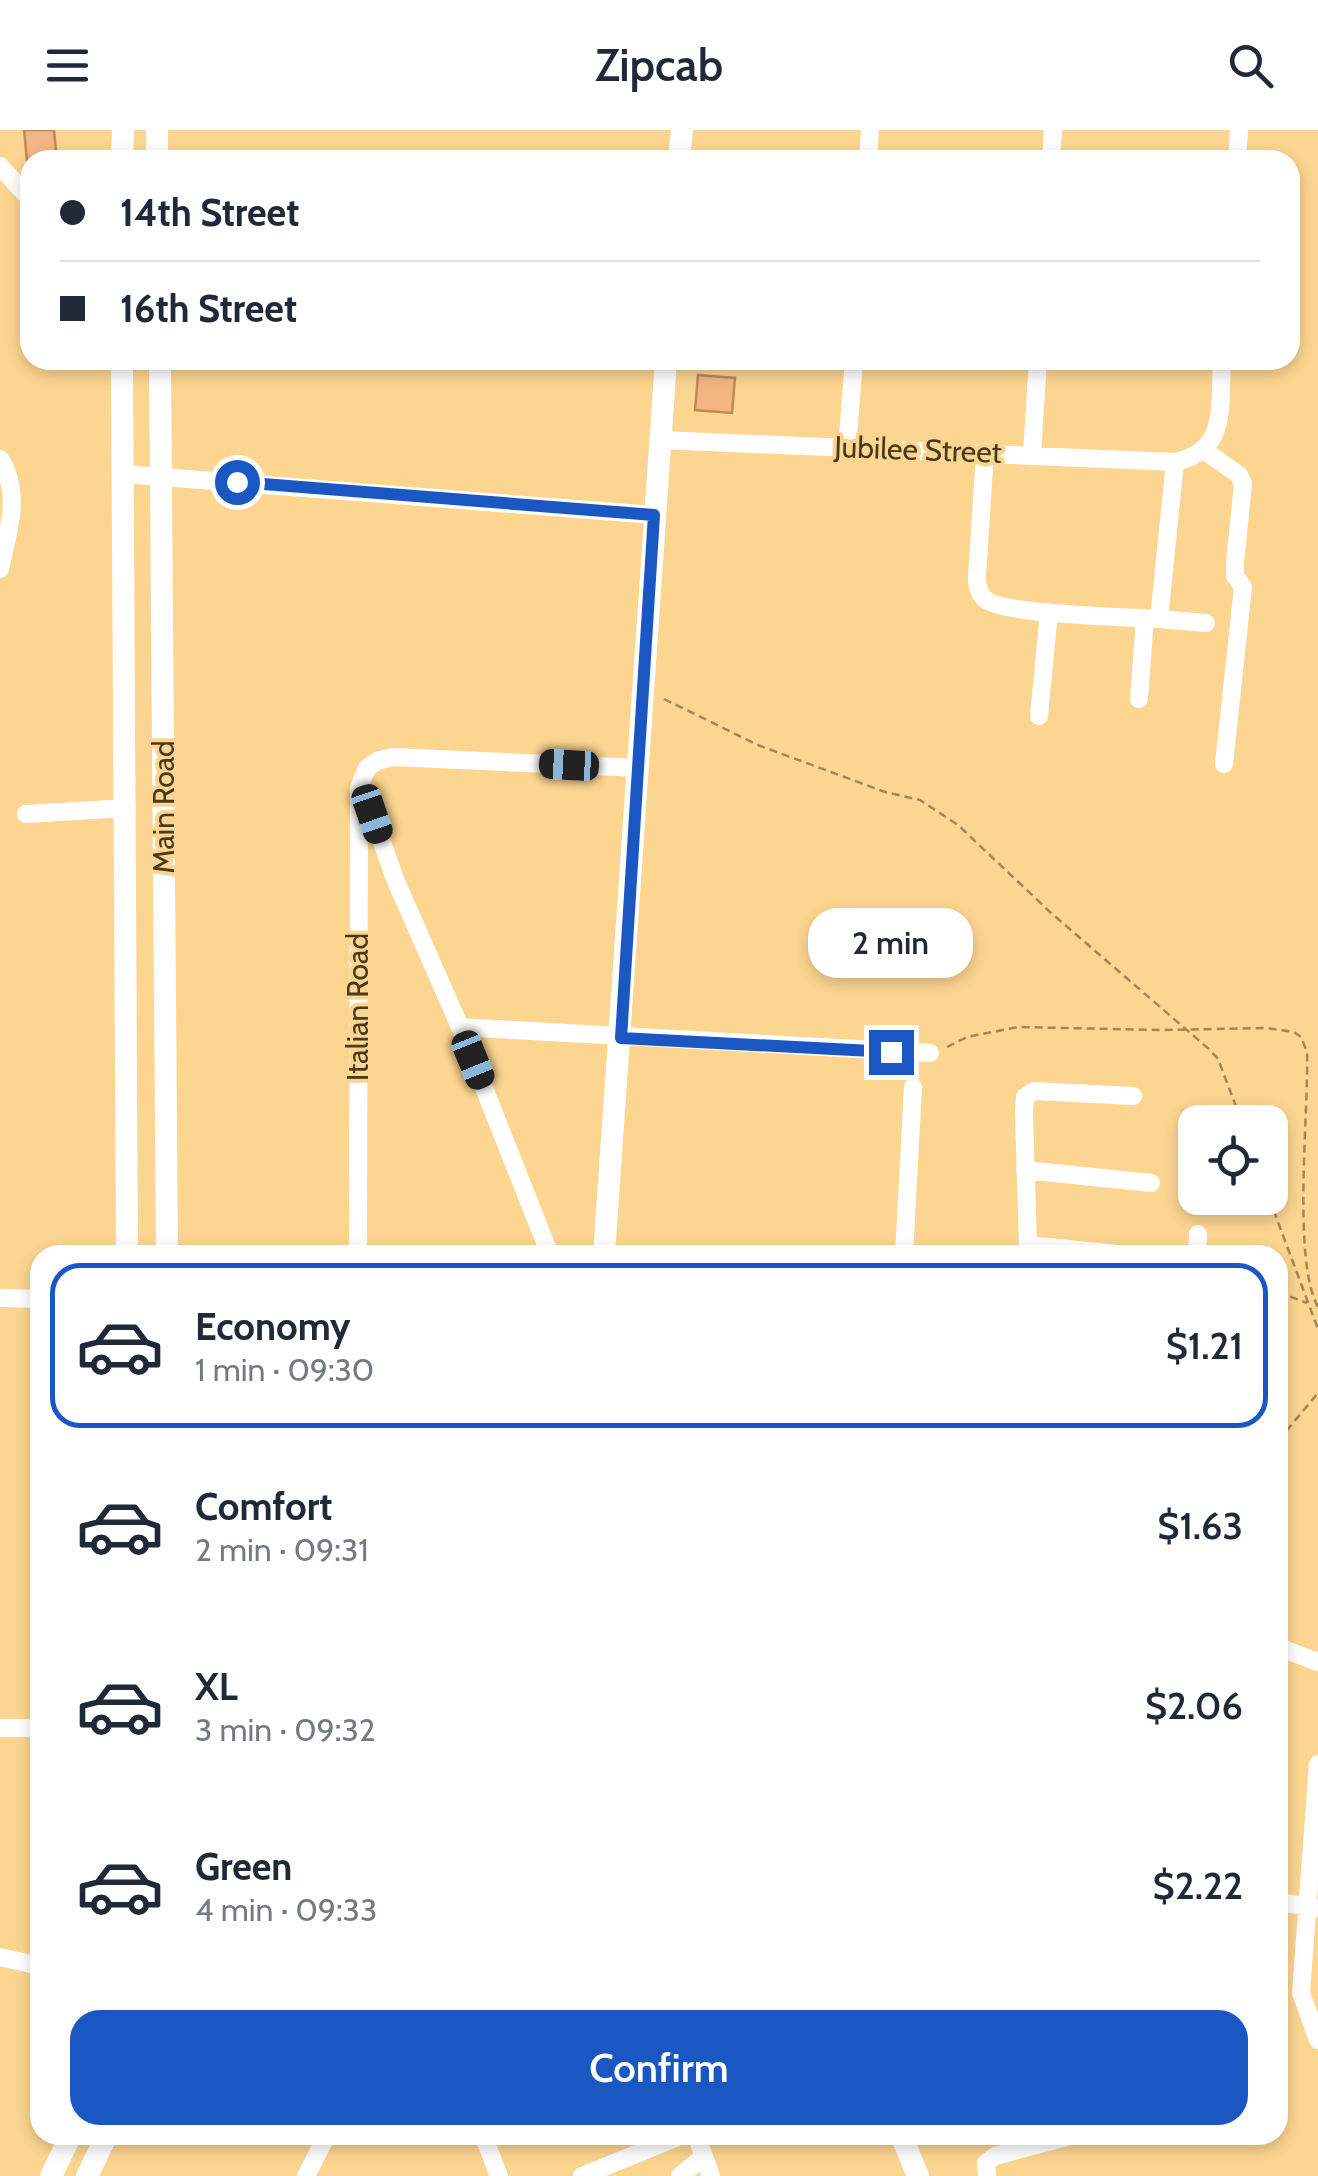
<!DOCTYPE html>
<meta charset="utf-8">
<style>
:root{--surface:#fff;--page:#f2f2f3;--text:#1f2937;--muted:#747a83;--line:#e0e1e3;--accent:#1a57c3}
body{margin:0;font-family:Cabin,sans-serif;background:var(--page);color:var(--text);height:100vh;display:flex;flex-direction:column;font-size:38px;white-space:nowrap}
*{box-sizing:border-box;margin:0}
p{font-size:32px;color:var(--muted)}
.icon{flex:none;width:55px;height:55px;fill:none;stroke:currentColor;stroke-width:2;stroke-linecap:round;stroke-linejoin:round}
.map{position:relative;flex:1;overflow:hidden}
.details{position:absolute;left:30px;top:1115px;width:1258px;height:900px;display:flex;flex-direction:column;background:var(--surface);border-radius:30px;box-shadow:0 5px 15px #0003}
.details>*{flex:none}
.hud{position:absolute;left:20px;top:20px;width:1280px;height:220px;border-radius:30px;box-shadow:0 5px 15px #0003;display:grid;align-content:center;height:220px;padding:0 40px;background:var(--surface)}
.buttons{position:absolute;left:1178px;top:975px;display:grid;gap:20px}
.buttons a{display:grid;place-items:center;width:110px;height:110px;border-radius:20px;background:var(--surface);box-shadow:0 5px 15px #0003;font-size:50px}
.end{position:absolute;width:45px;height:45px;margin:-22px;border:12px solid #1a57c3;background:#fff;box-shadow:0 0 0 5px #fff}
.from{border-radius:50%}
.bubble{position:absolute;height:70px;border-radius:30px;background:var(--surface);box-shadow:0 5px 15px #0003;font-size:32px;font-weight:600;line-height:70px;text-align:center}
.car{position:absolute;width:30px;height:60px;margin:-30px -15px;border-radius:12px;box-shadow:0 0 8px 2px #0007;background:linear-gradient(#222 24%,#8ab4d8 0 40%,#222 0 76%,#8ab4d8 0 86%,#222 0)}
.hud b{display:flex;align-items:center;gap:35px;height:95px;font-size:38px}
.hud b+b{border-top:2px solid var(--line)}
.hud i{width:25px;height:25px;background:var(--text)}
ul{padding:18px 0 0;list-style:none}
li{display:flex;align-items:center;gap:30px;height:165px;margin:0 20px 15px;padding:0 20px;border:5px solid transparent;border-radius:30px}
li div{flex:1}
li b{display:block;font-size:38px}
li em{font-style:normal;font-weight:600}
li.active{border-color:var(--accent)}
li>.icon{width:90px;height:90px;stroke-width:1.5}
.cta{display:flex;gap:20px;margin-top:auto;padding:20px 40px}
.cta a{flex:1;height:115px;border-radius:30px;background:var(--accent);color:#fff;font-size:40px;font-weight:600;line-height:115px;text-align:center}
header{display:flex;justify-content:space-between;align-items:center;height:130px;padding:0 40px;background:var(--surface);font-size:45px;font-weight:600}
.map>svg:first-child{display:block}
</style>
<header><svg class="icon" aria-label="menu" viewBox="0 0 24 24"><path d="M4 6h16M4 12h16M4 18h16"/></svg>Zipcab<svg class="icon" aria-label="search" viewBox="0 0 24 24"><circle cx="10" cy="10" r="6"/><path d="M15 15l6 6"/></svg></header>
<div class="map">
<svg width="1318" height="2046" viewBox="0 0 1318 2046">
<rect width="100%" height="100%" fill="#fcd590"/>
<path fill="#f3b683" stroke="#c28856" stroke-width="2.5" d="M24,0H54L57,30H27Z
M698,245L735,248L732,283L695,280Z"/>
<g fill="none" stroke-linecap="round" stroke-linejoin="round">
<path stroke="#a28756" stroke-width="2.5" stroke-dasharray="8 5" stroke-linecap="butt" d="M664,569L758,615L885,662L920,670L958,695L1050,782L1210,920L1218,929L1242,992
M947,917L967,907L1018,897L1160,900L1266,898L1294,902L1301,907L1307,922C1309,981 1292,1130 1318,1177
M1269,1068L1318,1199
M1278,1162L1307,1173
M1278,1311L1318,1263"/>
<path stroke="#fff" stroke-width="18" d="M868,30L870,0
M1051,30L1053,0
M1237,30L1239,0
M0,36L30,69
M660,310L1175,332C1229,321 1219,275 1222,230
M847,319L854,230
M1205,321L1239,345L1243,354L1235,433V446L1243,457L1224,634
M985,322L977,447C977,455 978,463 985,469C1002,485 1130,487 1159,489
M1032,324L1038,230
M0,329C22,363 8,402 0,439
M1175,332L1159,489L1206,493
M123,344L654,385
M1139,569L1145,488
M1039,586L1049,482
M364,661L395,749L460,897L550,1125
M26,684L127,678
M460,897L930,923
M1025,1040L1151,1053
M358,1125L359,658L367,638L377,631L392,627L640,638
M904,1125L913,957
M1128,1125L1028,1115L1024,983L1025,967L1034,961L1133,966
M1197,1125L1198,1104
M0,1168L40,1169
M1278,1517L1318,1532
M0,1598H40
M1318,1634L1301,1863L1318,1910
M1278,1772L1318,1778
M0,1827L40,1836
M483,2005L499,2046
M696,2005L711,2046
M306,2046L327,2005
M582,2046L683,2005
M680,2046L704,2026
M987,2046L986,2033L995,2026L1074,2005"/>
<path stroke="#fff" stroke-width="22" d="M122,30L123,0
M157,30V0
M679,30L682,0
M122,230L127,1125
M160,230L167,1125
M604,1125L666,230
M901,2005L918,2046
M51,2046L71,2005
M87,2046L107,2005"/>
</g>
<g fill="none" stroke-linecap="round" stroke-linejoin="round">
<path stroke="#1a57c3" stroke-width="12" d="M237,352L654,385L621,908L891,922"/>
</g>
<g text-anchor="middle" stroke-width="8" stroke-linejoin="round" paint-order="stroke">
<g font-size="30" fill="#49391d" stroke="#fcd590">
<text transform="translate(918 320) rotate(2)" y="10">Jubilee Street</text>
<text transform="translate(164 677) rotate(-90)" y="10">Main Road</text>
<text transform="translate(358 877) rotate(-90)" y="10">Italian Road</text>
</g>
</g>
</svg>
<div class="buttons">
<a><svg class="icon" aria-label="locate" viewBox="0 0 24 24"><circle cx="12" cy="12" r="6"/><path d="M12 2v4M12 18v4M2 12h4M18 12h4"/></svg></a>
</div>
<i class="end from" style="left:237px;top:352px"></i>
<i class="end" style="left:891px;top:922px"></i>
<div class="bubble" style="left:808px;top:778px;width:165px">2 min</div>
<i class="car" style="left:569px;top:635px;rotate:273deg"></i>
<i class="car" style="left:372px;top:684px;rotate:161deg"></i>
<i class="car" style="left:473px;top:930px;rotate:158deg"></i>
<div class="hud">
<b><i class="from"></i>14th Street</b>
<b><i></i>16th Street</b>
</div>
<section class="details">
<ul>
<li class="active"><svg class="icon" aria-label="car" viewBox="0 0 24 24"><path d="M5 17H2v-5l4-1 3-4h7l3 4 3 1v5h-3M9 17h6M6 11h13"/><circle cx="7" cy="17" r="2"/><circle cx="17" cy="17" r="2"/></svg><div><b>Economy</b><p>1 min · 09:30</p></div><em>$1.21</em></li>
<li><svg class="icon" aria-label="car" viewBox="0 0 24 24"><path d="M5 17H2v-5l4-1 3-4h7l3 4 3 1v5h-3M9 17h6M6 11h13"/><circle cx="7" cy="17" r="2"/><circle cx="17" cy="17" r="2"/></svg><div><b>Comfort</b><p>2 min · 09:31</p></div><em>$1.63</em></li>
<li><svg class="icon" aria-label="car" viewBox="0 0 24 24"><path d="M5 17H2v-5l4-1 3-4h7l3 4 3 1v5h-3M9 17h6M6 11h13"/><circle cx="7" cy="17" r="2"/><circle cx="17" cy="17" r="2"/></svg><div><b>XL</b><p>3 min · 09:32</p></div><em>$2.06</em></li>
<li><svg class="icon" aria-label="car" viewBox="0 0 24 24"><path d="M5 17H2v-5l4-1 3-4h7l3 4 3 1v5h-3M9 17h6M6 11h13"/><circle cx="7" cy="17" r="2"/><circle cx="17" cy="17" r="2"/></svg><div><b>Green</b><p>4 min · 09:33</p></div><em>$2.22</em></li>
</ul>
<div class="cta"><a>Confirm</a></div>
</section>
</div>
